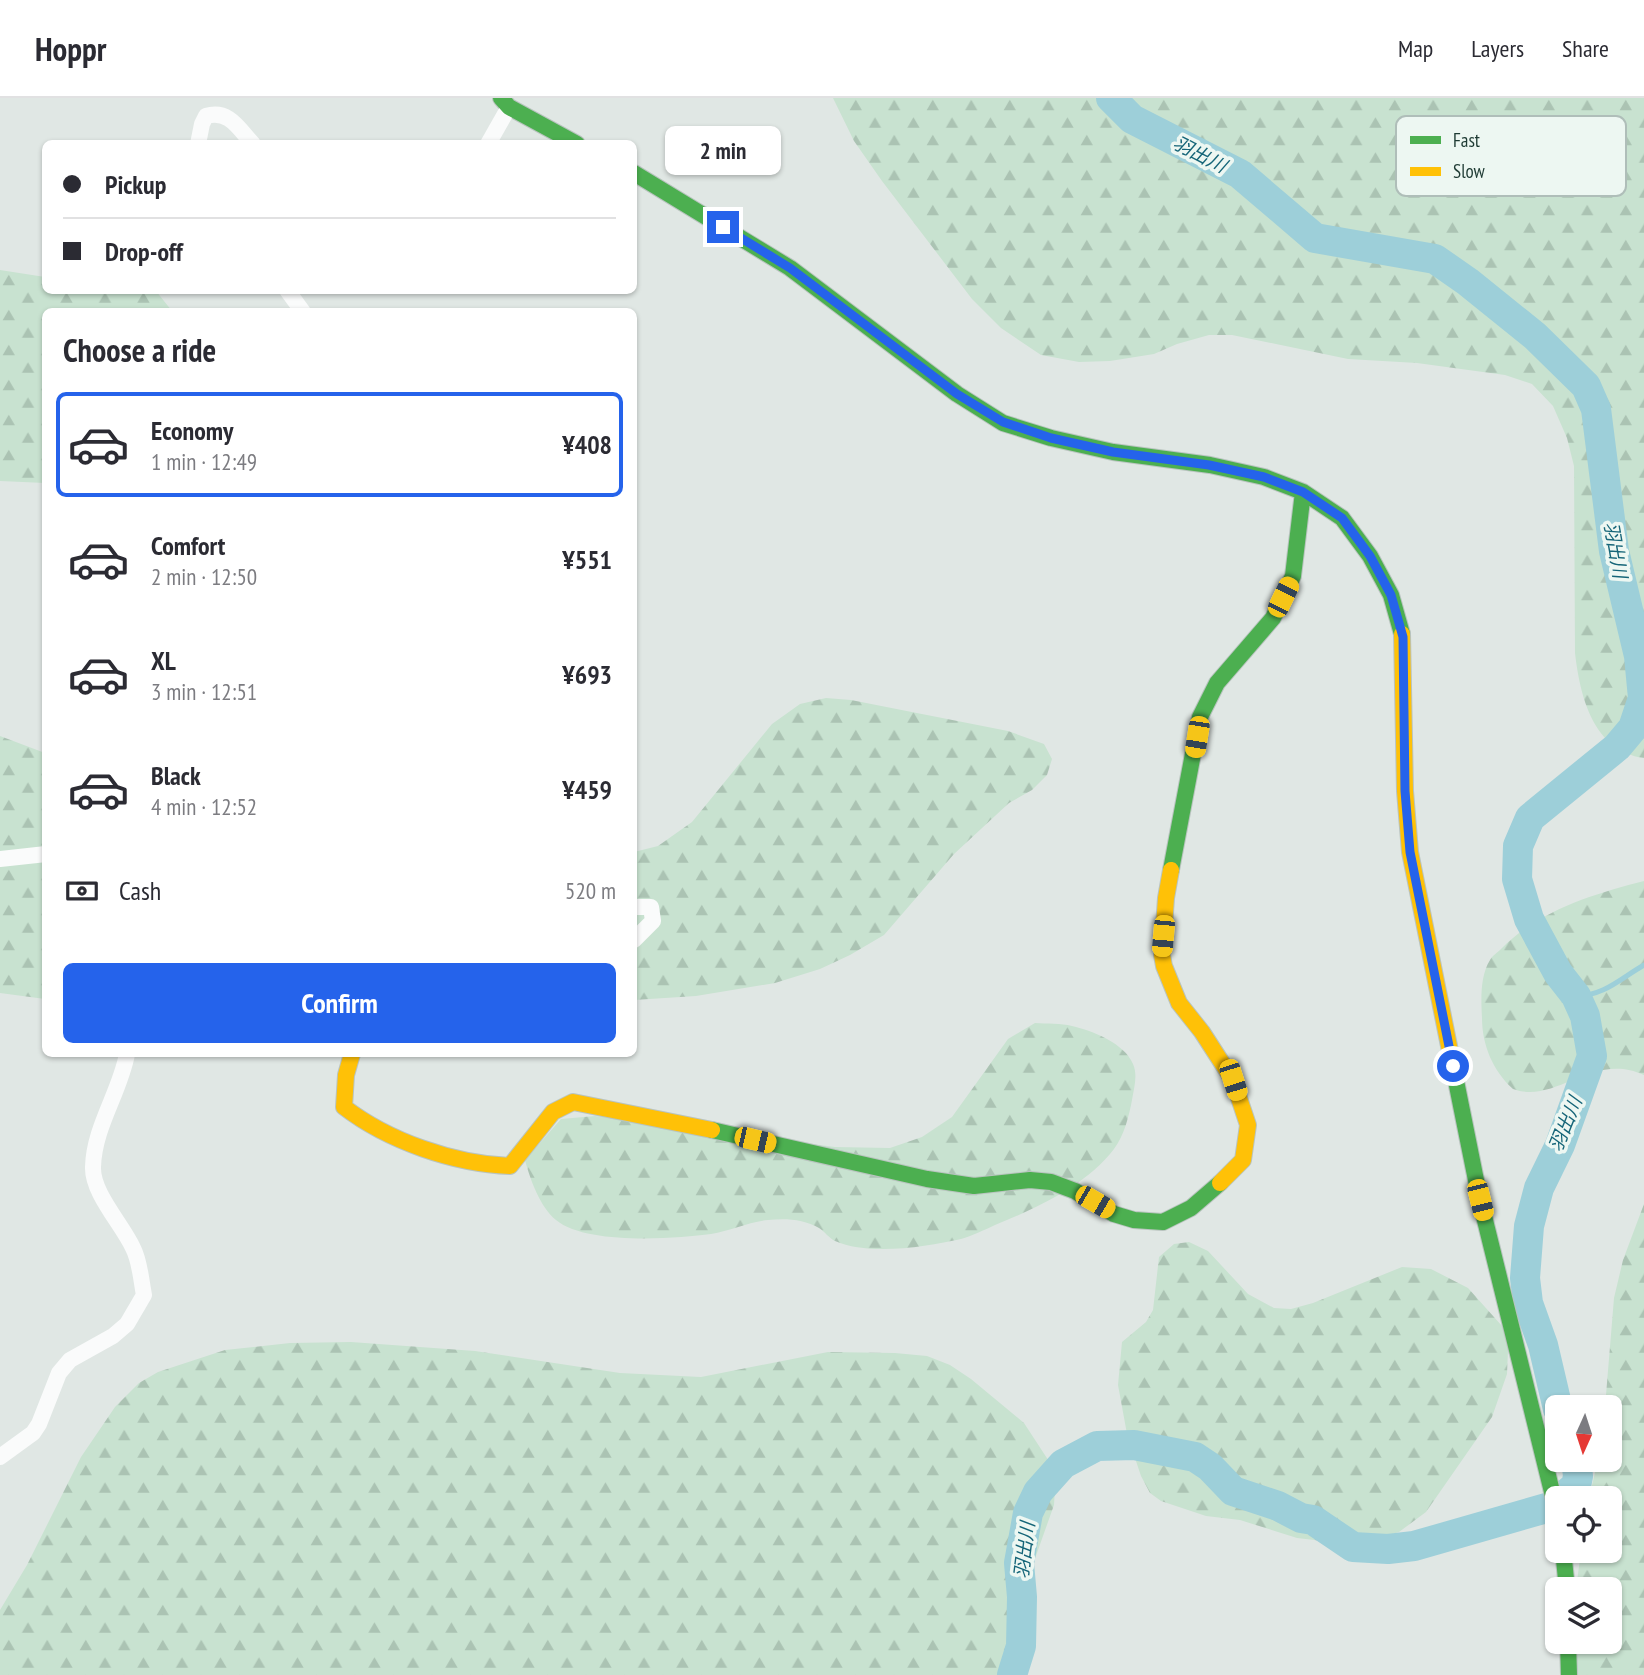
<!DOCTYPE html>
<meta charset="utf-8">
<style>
:root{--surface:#fff;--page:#f7f7f7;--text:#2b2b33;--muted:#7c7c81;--line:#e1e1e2;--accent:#2563eb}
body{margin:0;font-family:"PT Sans Narrow","Noto Sans JP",sans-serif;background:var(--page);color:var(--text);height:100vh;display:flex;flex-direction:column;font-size:26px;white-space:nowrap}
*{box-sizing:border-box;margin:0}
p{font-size:23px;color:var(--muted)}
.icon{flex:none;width:38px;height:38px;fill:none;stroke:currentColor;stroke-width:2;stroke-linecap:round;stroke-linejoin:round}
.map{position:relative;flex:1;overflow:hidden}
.side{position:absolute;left:42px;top:210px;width:595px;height:749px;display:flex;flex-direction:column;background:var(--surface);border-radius:10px;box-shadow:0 2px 5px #0004}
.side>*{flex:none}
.top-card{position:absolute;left:42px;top:42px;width:595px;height:154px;border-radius:10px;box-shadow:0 2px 5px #0004;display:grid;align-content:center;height:154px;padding:0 21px;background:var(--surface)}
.needle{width:46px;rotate:183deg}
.tools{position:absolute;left:1545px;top:1297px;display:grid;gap:14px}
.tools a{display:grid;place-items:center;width:77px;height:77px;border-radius:10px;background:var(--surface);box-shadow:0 2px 5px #0004;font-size:35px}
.end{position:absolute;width:32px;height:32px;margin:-16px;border:9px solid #2563eb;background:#fff;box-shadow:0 0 0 4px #fff}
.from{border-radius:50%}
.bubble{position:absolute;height:49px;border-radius:10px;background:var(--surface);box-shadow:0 2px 5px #0004;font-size:23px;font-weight:700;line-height:49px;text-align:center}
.car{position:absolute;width:21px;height:42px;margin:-21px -10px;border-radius:9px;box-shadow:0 0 5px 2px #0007;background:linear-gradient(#f5c518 24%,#345 0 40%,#f5c518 0 76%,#345 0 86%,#f5c518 0)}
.top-card b{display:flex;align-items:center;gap:24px;height:66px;font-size:26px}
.top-card b+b{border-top:2px solid var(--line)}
.top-card i{width:18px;height:18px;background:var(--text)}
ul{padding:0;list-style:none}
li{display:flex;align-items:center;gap:21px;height:105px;margin:0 14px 10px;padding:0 7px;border:4px solid transparent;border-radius:10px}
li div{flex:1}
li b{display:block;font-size:26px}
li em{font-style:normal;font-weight:700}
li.active{border-color:var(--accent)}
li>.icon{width:63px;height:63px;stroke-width:1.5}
h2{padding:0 21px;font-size:32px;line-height:84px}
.pay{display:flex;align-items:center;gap:18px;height:77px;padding:0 21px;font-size:26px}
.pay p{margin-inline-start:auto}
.primary-button{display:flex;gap:14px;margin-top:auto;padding:14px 21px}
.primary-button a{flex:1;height:80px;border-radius:10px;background:var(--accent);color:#fff;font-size:28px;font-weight:700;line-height:80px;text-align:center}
header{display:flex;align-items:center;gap:42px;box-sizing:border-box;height:98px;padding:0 35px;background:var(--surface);border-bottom:2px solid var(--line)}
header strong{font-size:33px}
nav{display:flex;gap:38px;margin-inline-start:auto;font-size:24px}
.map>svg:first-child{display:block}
</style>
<header>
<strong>Hoppr</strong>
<nav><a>Map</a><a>Layers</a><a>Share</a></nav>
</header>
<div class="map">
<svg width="1644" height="1577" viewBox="0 0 1644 1577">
<defs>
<pattern id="forest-firs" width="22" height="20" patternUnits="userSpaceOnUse" patternTransform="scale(1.75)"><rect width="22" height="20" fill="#c8e2d0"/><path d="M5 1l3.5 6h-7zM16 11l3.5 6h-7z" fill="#abc3b3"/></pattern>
</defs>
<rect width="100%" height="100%" fill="#e0e7e4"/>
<path fill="url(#forest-firs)" d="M833,0H1644V660C1593,653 1580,598 1575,555L1574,368L1567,340L1553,308L1532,286L1505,277L1417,265L1348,261L1232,237H1209L1177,246L1154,256L1110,263L1079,264L1041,257L1001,230L972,201L882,83L854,43Z
M0,172L45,179L46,192L156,193L172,213L46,214L45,385L0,383Z
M826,600L851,602L1008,633L1044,646L1052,661L1047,677L1032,692L1009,705L954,756L884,837L850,857L820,871L775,885L696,898L634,902V754L658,748L692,724L772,626L800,606Z
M0,638L45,655V901L0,895Z
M1644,783V977C1592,953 1556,1007 1513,991C1493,973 1482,947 1482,920C1481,902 1480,878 1490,862C1492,858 1498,854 1501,851C1538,813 1593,796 1644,783Z
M1035,925C1047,926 1061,925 1072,928C1093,933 1124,945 1133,966C1138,977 1134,990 1132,1002C1129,1018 1124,1038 1114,1051C1087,1087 1035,1111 995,1127C984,1132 972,1138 961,1141C926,1149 869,1158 835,1143C829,1140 825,1134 819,1130C804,1121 785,1120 768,1122C749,1124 730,1133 711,1136C674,1141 586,1147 556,1122C540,1109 530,1081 525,1062L561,1021L595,1018L835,1049L890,1050L922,1039L952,1019L1008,941Z
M1644,1106V1577H1578L1574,1544H1610V1491H1576L1581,1453L1610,1452V1400H1589L1598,1362H1610V1309H1605L1614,1200L1623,1162Z
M1189,1144L1208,1153L1248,1196L1274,1210L1291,1211L1313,1205L1402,1169L1431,1171L1468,1190L1502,1228L1508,1252L1507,1276L1492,1319L1426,1414L1399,1434L1374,1442L1340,1445L1297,1440L1240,1422L1206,1418L1161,1403L1150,1395L1141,1378L1127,1336L1118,1287L1122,1244L1146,1224L1153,1212L1159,1159L1174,1146Z
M351,1244L475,1253L620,1275L701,1279L828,1254L895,1255L927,1258L950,1267L971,1281L1024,1325L1056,1374L1054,1407L1021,1500L1009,1550L1006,1577H0V1512L27,1467L81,1359L115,1309L139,1285L158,1274L225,1252L290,1245Z"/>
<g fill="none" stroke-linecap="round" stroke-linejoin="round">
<path stroke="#9dcfd9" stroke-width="5" d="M1576,898C1604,898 1621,880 1644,867"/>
<path stroke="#9dcfd9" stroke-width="30" d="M1111,0L1132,21L1240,76L1315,140L1435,161L1468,184L1535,238L1586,288L1596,311L1614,453L1639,558L1643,600L1633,630L1617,649L1530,720L1518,748L1517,781L1529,821L1558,875L1576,898L1585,918L1592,958L1560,1047L1539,1090L1529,1128L1525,1180L1528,1205L1543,1247L1558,1311
M1561,1400L1576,1388L1578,1378L1576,1362
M1012,1577L1021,1548L1022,1499L1019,1465L1028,1415L1038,1394L1063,1366L1097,1348L1134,1347L1195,1359L1210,1369L1233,1393L1278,1408L1301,1420L1313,1422L1353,1449L1388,1451L1414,1448L1550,1409L1558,1403"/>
<defs>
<path id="fast" d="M501,0L509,9L577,46
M634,75L790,170L957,296L1003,325L1051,340L1113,354L1210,367L1264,379L1303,394L1342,420L1370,458L1391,497L1402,536
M1171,772L1200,619L1217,585L1273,520L1293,478L1303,394
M1450,953L1480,1102L1558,1418
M712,1032L927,1081L974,1088L1030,1082L1051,1084L1075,1093L1114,1116L1134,1122L1163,1124L1191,1110L1220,1085
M1563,1452L1567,1491
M1568,1544L1569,1577"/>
<path id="slow" d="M1402,536L1405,693L1410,754L1450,953
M1171,772L1166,800L1162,857L1164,868L1179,905L1202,934L1233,982L1248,1027L1243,1062L1220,1085
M352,956L346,977L344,1009C388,1043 454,1066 510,1068L553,1014L573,1004L712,1032"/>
</defs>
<use href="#fast" stroke="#b9c4bf" stroke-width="18"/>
<use href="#slow" stroke="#b9c4bf" stroke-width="18"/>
<path stroke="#fafbfb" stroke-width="16" d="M198,46L202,26L206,18C229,11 239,31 253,46
M488,46L509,9
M287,192L303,214
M0,761L46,756
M634,809H651L653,823L634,842
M0,1359L33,1335L39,1326L59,1275L70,1262L113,1238L127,1226L144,1197C141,1182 140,1163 133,1150C122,1126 92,1095 93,1069C94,1029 120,994 127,956"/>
<use href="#fast" stroke="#4caf50" stroke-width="16"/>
<use href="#slow" stroke="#ffc107" stroke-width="16"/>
</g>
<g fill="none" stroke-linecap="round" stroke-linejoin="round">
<path stroke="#2563eb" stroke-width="9" d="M723,129L790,170L957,296L1003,324L1051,340L1113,354L1209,367L1264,379L1303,394L1342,420L1370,458L1391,497L1403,539L1405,693L1410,754L1453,968"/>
</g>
<g text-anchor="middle" stroke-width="7" stroke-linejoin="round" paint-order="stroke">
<g font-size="19" font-style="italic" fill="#156578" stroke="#edf7f2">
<text transform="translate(1200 56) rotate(27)" y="7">羽出川</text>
<text transform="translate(1616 452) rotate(80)" y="7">羽出川</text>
<text transform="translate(1565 1026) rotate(-68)" y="7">羽出川</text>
<text transform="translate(1024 1452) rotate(-83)" y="7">羽出川</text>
</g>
</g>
<rect x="1396" y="18" width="230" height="80" rx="10" fill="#edf7f2" stroke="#afbeb9" stroke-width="2"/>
<rect x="1410" y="38" width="31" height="8" fill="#4caf50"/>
<rect x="1410" y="69" width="31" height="9" fill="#ffc107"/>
<g font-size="19" fill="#1e3a33">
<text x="1453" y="49">Fast</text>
<text x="1453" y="80">Slow</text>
</g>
</svg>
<div class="tools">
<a><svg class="needle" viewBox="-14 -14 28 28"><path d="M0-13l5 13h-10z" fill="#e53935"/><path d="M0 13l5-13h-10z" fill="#7c7c81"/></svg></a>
<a><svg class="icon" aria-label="locate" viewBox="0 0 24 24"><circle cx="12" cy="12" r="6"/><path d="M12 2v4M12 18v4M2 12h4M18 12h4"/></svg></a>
<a><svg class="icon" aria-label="layers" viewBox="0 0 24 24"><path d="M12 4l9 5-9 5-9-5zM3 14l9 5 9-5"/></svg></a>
</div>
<i class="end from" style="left:1453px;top:968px"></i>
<i class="end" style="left:723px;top:129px"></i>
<div class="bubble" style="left:665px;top:28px;width:116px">2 min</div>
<i class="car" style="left:1283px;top:499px;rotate:26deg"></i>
<i class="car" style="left:1197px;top:639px;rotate:189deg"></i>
<i class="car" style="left:1163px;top:838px;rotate:185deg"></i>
<i class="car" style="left:1233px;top:982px;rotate:162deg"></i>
<i class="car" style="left:755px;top:1042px;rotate:103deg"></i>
<i class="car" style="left:1480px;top:1102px;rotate:166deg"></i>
<i class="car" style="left:1095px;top:1104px;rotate:120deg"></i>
<div class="top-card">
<b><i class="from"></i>Pickup</b>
<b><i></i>Drop-off</b>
</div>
<section class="side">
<h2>Choose a ride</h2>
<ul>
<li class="active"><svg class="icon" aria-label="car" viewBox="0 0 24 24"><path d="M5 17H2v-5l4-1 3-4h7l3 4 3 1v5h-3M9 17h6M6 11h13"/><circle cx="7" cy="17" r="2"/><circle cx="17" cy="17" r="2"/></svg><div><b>Economy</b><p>1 min · 12:49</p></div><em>¥408</em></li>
<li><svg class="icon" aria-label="car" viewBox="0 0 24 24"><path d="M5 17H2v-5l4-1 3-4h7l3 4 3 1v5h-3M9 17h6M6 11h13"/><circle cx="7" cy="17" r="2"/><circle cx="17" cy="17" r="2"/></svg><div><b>Comfort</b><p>2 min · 12:50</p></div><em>¥551</em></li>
<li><svg class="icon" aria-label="car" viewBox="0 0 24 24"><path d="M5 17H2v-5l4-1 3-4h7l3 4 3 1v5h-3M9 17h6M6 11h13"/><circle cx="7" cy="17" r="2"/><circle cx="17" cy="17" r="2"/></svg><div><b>XL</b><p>3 min · 12:51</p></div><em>¥693</em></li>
<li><svg class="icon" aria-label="car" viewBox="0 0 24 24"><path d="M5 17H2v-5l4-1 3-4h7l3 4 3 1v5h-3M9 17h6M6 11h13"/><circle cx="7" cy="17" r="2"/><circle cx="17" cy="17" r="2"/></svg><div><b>Black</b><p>4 min · 12:52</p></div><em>¥459</em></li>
</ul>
<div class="pay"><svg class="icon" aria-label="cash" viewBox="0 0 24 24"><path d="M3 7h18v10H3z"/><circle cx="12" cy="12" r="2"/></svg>Cash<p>520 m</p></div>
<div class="primary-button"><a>Confirm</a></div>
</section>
</div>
